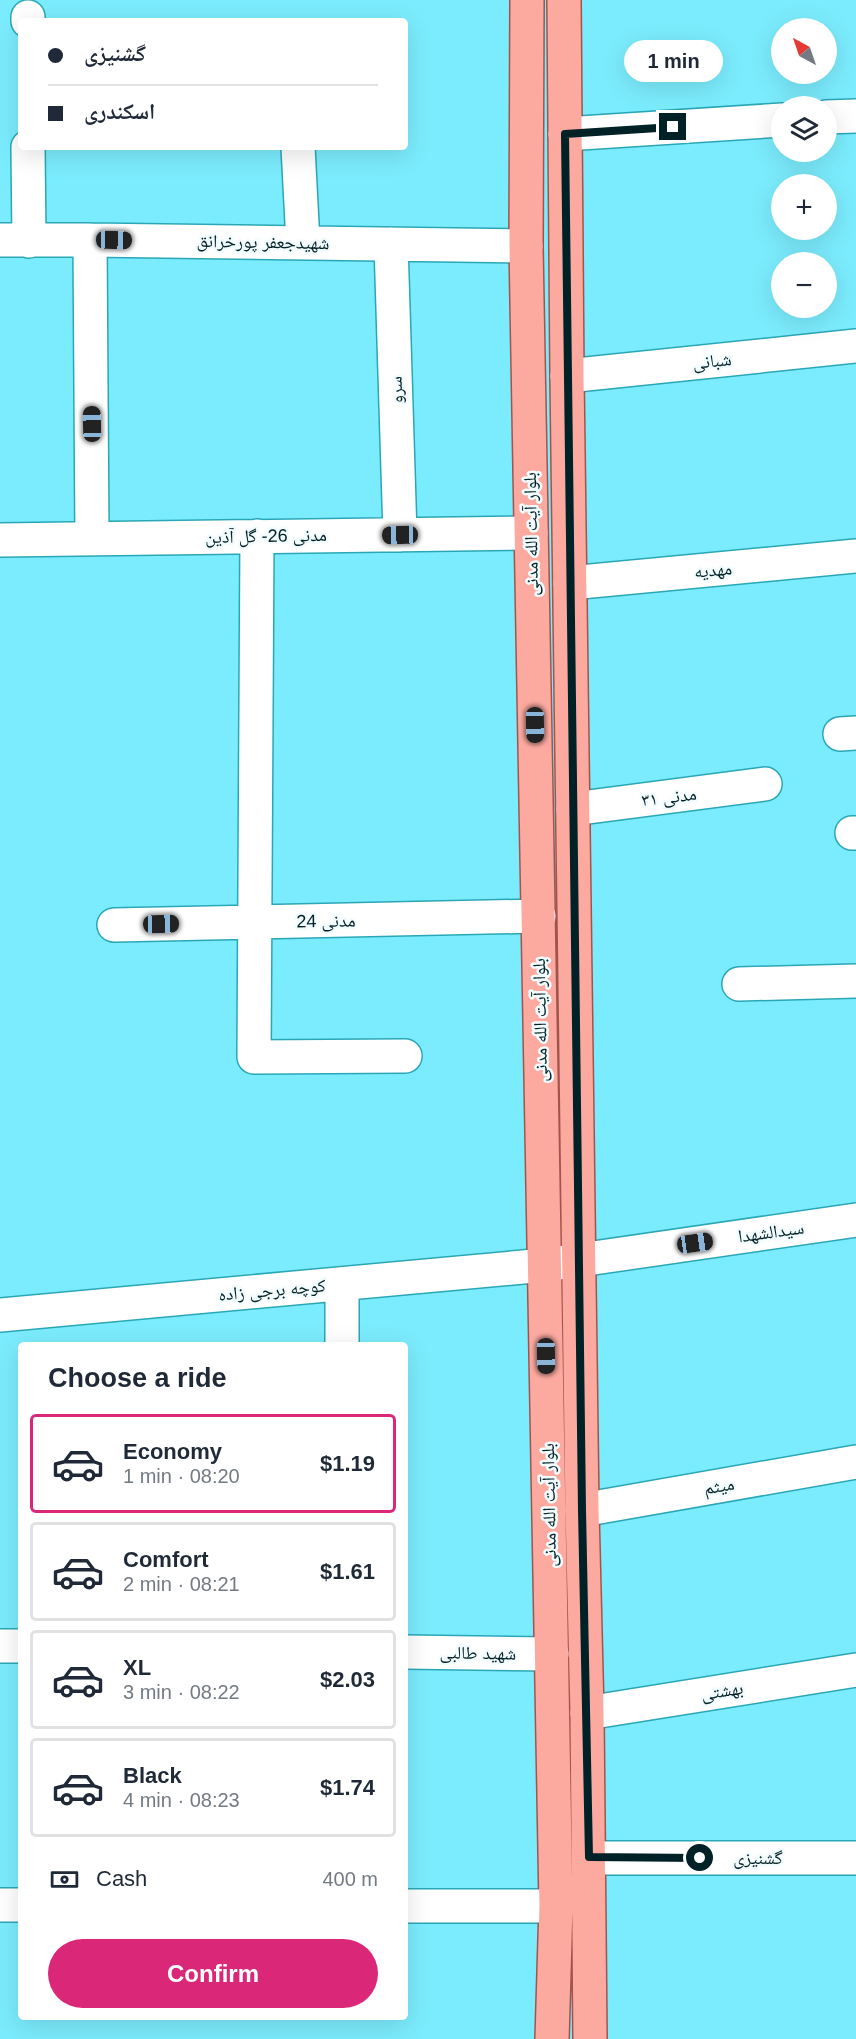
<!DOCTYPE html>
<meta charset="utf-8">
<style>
:root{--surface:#fff;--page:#f6f6f7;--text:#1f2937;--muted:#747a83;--line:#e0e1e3;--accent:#db2777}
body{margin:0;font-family:Helvetica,"Noto Naskh Arabic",sans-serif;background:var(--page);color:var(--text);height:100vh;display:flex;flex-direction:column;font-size:22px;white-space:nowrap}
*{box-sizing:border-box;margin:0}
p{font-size:20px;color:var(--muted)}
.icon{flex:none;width:33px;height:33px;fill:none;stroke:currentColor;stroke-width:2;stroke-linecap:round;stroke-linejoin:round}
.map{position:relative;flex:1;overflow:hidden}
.sheet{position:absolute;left:18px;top:1342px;width:390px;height:678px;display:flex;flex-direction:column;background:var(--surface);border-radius:6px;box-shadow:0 6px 24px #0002}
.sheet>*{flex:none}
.guide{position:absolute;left:18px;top:18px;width:390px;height:132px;border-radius:6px;box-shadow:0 6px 24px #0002;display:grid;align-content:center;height:132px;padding:0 30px;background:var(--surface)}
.needle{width:39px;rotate:320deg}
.controls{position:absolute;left:771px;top:18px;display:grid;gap:12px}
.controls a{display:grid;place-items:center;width:66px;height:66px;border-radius:50%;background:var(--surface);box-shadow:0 6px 24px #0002;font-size:30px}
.end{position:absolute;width:27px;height:27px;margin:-14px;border:8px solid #002126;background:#fff;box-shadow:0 0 0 3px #fff}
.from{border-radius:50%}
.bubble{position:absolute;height:42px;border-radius:21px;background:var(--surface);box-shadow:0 6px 24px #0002;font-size:20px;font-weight:800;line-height:42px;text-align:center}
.car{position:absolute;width:18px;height:36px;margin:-18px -9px;border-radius:8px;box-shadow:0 0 4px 2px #0007;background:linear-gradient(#222 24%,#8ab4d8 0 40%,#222 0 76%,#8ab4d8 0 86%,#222 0)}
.guide b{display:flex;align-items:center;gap:21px;height:57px;font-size:22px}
.guide b+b{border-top:2px solid var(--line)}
.guide i{width:15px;height:15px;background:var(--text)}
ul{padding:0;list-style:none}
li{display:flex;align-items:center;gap:18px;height:99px;margin:0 12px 9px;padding:0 18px;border:3px solid var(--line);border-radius:6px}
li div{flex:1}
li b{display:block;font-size:22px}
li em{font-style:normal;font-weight:800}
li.on{border-color:var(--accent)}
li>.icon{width:54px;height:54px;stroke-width:1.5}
h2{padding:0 30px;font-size:27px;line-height:72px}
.pay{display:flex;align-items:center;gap:15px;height:66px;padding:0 30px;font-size:22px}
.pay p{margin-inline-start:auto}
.cta{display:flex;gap:12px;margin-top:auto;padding:12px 30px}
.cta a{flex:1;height:69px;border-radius:36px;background:var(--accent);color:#fff;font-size:24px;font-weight:800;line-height:69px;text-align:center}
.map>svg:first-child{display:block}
</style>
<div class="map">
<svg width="856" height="2039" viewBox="0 0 856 2039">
<rect width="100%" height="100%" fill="#7becfd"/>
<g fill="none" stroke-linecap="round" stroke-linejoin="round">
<defs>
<path id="minor" d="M28,17V21
M826,117L856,116
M565,134L782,120
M28,147L29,241
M298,147L303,243
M0,240H90L526,246
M90,240L92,539
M391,244L400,535
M567,376L856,346
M257,536L254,1057L405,1056
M0,540L531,533
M570,583L856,556
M840,734L856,733
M573,809L765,784
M852,833H856
M114,925L539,916
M739,984L856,981
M342,1284V1346
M0,1315L545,1265L856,1220
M582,1510L856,1462
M0,1646H21
M405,1652L552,1654
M587,1713L856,1670
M589,1858H856
M0,1905H21
M405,1906H556"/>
<path id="major" d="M527,0L526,246L556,1906L552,2039
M564,0L567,376L582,1510L587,1713L590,2039"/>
</defs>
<use href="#minor" stroke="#2aa7b7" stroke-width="36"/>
<use href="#major" stroke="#a2544c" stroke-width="36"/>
<use href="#minor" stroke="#fff" stroke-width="33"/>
<use href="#major" stroke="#fca9a0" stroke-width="33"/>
</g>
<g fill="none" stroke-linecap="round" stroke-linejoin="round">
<path stroke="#002126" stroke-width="8" d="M673,127L565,134L582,1510L589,1857L700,1858"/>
</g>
<g text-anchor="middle" stroke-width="5" stroke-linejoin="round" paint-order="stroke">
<g font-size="18" fill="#002126" stroke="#f2fbfd">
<text transform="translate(263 242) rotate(1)" y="6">شهیدجعفر پورخرانق</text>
<text transform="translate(712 361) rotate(-6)" y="6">شبانی</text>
<text transform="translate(396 390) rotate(-92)" y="6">سرو</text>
<text transform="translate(531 534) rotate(-91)" y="6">بلوار آیت الله مدنی</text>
<text transform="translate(266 536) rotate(-1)" y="6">مدنی 26- گل آذین</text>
<text transform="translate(713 570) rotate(-5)" y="6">مهدیه</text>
<text transform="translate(669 797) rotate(-7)" y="6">مدنی ۳۱</text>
<text transform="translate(326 921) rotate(-1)" y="6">مدنی 24</text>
<text transform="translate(540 1020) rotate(-91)" y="6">بلوار آیت الله مدنی</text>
<text transform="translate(771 1232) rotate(-8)" y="6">سیدالشهدا</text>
<text transform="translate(272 1290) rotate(-5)" y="6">کوچه برجى زاده</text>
<text transform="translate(719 1486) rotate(-10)" y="6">میثم</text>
<text transform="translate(549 1505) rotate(-91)" y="6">بلوار آیت الله مدنی</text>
<text transform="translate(478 1653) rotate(1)" y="6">شهید طالبی</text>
<text transform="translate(722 1691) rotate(-9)" y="6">بهشتی</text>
<text x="758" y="1864">گشنیزی</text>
</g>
</g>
</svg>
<div class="controls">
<a><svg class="needle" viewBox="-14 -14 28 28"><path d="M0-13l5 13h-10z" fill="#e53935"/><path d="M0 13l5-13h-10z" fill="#747a83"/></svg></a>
<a><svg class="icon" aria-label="layers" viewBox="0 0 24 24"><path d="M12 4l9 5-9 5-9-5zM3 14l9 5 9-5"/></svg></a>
<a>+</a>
<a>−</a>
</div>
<i class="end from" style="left:700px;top:1858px"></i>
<i class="end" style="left:673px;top:127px"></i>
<div class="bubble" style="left:624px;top:40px;width:99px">1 min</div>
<i class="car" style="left:114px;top:240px;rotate:91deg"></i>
<i class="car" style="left:92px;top:424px;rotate:359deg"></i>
<i class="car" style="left:400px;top:535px;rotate:269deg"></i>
<i class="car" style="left:535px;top:725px;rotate:179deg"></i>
<i class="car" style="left:161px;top:924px;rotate:89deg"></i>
<i class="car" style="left:695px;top:1243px;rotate:82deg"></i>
<i class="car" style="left:546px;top:1356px;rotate:179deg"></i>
<div class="guide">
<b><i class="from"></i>گشنیزی</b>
<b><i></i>اسکندری</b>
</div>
<section class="sheet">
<h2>Choose a ride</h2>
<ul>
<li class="on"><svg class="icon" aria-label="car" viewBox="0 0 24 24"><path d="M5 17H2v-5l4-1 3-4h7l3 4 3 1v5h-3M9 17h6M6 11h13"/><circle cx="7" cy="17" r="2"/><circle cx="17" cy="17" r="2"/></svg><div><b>Economy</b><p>1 min · 08:20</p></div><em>$1.19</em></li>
<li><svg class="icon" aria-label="car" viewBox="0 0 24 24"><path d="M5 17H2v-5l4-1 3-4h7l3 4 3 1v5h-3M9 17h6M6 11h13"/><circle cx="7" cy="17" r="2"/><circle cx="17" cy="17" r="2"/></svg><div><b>Comfort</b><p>2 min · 08:21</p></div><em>$1.61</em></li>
<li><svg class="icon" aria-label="car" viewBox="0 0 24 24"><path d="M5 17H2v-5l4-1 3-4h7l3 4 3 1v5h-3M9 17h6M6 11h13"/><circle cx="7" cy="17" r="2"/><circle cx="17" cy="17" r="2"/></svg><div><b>XL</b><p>3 min · 08:22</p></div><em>$2.03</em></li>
<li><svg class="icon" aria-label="car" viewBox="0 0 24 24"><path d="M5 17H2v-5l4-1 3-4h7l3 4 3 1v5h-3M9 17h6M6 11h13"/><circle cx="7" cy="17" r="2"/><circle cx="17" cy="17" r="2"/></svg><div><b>Black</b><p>4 min · 08:23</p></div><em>$1.74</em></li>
</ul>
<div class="pay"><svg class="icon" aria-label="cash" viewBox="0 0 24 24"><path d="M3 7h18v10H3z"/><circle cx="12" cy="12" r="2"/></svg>Cash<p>400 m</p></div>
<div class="cta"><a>Confirm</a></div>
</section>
</div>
